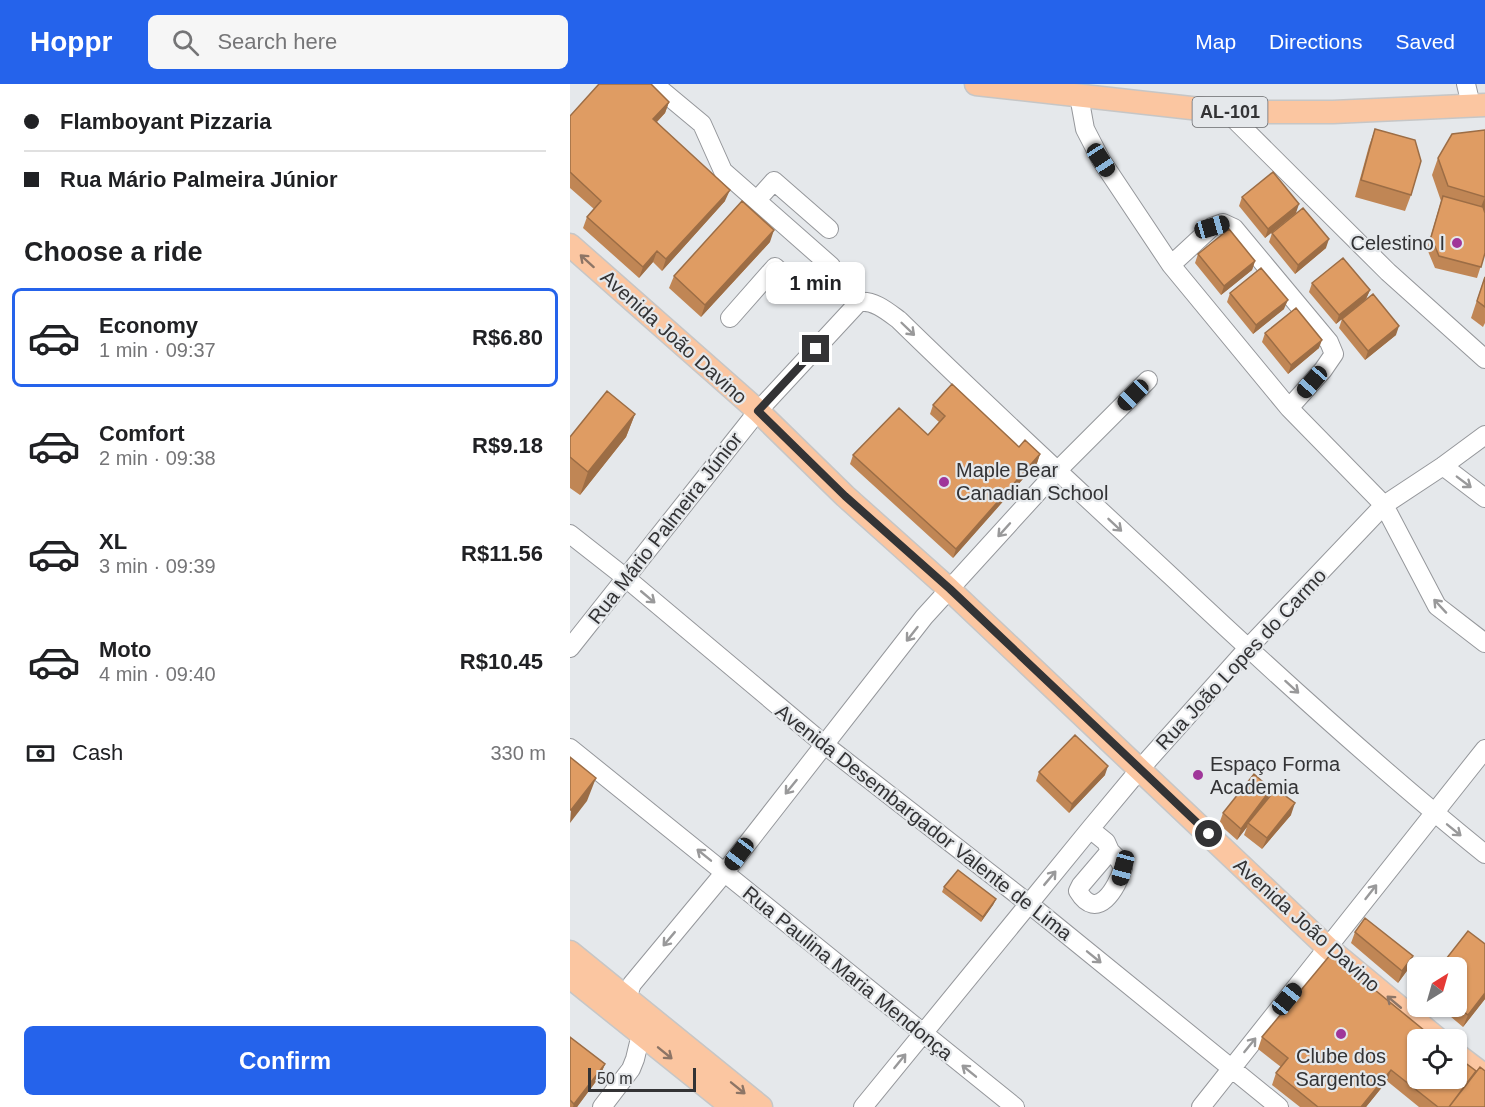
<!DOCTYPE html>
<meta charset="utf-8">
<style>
:root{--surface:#fff;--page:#f6f6f6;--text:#202124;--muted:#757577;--line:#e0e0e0;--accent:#2563eb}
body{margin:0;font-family:Arial,sans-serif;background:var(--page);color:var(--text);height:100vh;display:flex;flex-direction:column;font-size:22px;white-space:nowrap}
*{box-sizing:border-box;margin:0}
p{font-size:20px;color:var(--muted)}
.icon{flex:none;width:33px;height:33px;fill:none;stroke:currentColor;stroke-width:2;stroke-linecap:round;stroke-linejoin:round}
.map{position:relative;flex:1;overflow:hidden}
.details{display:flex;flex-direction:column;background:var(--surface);width:570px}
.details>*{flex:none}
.hud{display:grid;align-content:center;height:132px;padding:0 24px;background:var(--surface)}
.needle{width:39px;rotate:37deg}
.controls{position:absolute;left:837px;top:873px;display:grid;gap:12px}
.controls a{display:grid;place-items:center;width:60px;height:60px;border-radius:9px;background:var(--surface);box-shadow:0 2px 4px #0004;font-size:30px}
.scale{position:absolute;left:18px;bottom:15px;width:108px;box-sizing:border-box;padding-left:6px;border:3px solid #333335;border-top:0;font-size:16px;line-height:21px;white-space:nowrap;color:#333335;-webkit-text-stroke:4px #e5e8eb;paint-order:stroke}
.end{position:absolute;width:27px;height:27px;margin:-14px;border:8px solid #333335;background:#fff;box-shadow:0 0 0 3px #fff}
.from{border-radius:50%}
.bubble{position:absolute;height:42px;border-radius:9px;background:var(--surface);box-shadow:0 2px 4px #0004;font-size:20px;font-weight:600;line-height:42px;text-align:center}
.car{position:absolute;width:18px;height:36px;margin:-18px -9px;border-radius:8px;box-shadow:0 0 4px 2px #0007;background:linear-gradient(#222 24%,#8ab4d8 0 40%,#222 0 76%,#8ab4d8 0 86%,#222 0)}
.hud b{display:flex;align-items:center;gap:21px;height:57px;font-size:22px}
.hud b+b{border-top:2px solid var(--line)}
.hud i{width:15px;height:15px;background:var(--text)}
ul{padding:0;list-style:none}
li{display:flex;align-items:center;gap:18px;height:99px;margin:0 12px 9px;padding:0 12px;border:3px solid transparent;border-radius:9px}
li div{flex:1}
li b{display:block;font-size:22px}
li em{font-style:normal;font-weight:600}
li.active{border-color:var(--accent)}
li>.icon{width:54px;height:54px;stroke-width:1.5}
h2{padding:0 24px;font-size:27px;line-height:72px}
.pay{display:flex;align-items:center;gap:15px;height:66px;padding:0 24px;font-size:22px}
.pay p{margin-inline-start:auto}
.action{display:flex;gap:12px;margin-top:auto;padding:12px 24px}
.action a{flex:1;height:69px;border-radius:9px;background:var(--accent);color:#fff;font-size:24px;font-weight:600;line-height:69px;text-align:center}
header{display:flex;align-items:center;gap:36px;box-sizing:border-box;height:84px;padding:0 30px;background:var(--accent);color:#fff}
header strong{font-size:28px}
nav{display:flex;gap:33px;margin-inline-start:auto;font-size:21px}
.search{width:420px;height:54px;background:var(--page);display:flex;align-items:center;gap:15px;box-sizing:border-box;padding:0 21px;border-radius:9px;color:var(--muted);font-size:22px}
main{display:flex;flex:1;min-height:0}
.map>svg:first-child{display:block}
</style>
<header>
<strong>Hoppr</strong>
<div class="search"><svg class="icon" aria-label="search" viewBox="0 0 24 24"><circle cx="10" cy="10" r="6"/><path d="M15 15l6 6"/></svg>Search here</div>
<nav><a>Map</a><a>Directions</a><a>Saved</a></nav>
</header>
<main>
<section class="details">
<div class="hud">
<b><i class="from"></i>Flamboyant Pizzaria</b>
<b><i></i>Rua Mário Palmeira Júnior</b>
</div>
<h2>Choose a ride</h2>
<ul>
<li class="active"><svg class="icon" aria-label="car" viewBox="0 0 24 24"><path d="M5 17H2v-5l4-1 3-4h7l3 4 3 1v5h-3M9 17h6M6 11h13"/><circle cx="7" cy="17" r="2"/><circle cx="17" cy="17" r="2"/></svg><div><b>Economy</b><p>1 min · 09:37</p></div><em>R$6.80</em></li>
<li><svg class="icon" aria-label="car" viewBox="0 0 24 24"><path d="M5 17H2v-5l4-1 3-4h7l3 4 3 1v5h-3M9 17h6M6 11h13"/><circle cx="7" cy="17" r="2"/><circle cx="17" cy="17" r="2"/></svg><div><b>Comfort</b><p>2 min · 09:38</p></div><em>R$9.18</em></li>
<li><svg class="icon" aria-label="car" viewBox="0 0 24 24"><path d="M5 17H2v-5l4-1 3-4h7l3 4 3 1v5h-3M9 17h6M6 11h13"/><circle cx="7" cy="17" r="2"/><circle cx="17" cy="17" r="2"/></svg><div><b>XL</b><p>3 min · 09:39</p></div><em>R$11.56</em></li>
<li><svg class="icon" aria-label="car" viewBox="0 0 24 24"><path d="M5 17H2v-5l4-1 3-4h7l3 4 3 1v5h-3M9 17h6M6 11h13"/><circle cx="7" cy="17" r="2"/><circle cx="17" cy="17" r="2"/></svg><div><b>Moto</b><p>4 min · 09:40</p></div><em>R$10.45</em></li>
</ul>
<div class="pay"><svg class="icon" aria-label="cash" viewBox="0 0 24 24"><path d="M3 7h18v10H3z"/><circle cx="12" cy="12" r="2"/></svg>Cash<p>330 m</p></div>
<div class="action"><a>Confirm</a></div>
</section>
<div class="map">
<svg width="915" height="1023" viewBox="0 0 915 1023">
<rect width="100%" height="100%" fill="#e5e8eb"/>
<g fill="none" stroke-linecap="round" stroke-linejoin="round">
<defs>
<path id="minor" d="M84,0L132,40L153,87L261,182C264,191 261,195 254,201C229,203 223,200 205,183L160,234
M896,0L901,21
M509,12L515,45L531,76L601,181L719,324L814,421L867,522L915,559
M657,28L818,188L915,275
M187,116L204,97L259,145
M601,181L642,143L653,139L664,144L759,258L764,270L753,286L719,324
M873,382L915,414
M0,450L56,494L255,661L458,819L709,1023
M0,564L188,327L289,218C304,216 317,227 329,236C419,324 511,409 603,494C704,589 807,683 915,770
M0,664L445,1023
M520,745L536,758L540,767L511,801L508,807C527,839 547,804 553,784L549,776L540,767
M32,1023L61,985L65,975L71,950L57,914L62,900L155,788L354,533L487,387L578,296
M293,1023L520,745L570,685L678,564L814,421L873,382L915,351
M631,1023L915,665"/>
<path id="major" d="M406,0L657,28H763L915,21
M0,161L188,327L275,412L379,505L758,864L869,956
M0,868L191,1023
M0,893L162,1023
M886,970L915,992"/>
</defs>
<use href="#minor" stroke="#95979b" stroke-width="20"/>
<use href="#major" stroke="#c6c6c6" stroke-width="25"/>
<use href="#minor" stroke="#fff" stroke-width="18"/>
<use href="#major" stroke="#fbc6a1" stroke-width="22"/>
</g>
<path fill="#c08655" d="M99,18L95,29L87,38L155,117L92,187L83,178L69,194L13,144L17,133L24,125L0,104V32Z
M805,45L841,111L835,127L785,113L799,62Z
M915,46V169L907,194L865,184L857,165L871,117L862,91L868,74Z
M672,113L726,129L695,154L669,122Z
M702,149L756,164L725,190L699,158Z
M200,158L131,233L99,204L104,192Z
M628,170L685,177L682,186L651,211L625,179Z
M915,192V239L913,243L901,234Z
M742,199L800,206L796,215L766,240L739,208Z
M660,209L714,225L683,250L657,218Z
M772,235L826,251L795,276L769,244Z
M695,249L749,264L718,290L692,258Z
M363,321L449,363L470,370L467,379L383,474L280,380L283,371L358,351L369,338L360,330Z
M65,330L56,353L10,411L0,404V353Z
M469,688L535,691L499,729L466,697Z
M701,705L698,716L721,731L692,765L674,751L677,743L667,756L649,740L653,729Z
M374,803L426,815L423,821L411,838L372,808Z
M785,848L843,872L839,884L828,899L781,859Z
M915,860V915L893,943L868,922H886Z
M0,953L35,980L30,992L7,1023H0Z
M692,953L905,990L915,1023H849L817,997L796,1023H730L702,1001L706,989L711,983L688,965Z"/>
<path fill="#9c6d45" d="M99,18L95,29L79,46L83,35Z
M160,106L155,117L92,187L96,175Z
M915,113V130H908Z
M729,120L726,129L695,154L698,145Z
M204,146L200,158L131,233L135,221Z
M759,155L756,164L725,190L728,181Z
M87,167L83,178L69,194L73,183Z
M685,177L682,186L651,211L654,202Z
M800,206L796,215L766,240L769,231Z
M718,216L714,225L683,250L686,241Z
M829,242L826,251L795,276L798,267Z
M752,256L749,264L718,290L721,281Z
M65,330L56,353L10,411L18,388Z
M470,370L467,379L383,474L386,465Z
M538,682L535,691L499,729L502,720Z
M26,694L17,717L0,739L1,726Z
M701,705L697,717L678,739L677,743L667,756L671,745Z
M725,719L721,731L692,765L697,754Z
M426,815L423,821L411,838L413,833Z
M843,872L839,884L828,899L832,887Z
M915,909V915L893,943L898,931Z
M35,980L30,992L7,1023H3L4,1020Z
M821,986L817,997L796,1023H791Z"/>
<path fill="#df9c63" stroke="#9c6d45" stroke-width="1.5" d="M29,0H81L99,18L83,35L160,106L96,175L87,167L73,183L17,133L31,117L0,88V32Z
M805,45L845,56L851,77L841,111L791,96Z
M915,46V113L878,102L868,74L882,50Z
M703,88L729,120L698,145L672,113Z
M873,112L913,123L915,129V169L911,183L869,172L861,153Z
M172,117L204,146L135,221L104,192Z
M733,124L759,155L728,181L702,149Z
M659,145L685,177L654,202L628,170Z
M773,174L800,206L769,231L742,199Z
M691,184L718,216L686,241L660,209Z
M915,193V223L907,217Z
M803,210L829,242L798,267L772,235Z
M726,224L752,256L721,281L695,249Z
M382,300L449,363L455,356L470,370L386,465L283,371L329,324L358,351L375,332L363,321Z
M37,307L65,330L18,388L0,373V353Z
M505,651L538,682L502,720L469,688Z
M0,673L26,694L1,726H0Z
M684,690L701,705L671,745L653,729Z
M706,705L725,719L697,754L678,739Z
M388,786L426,815L413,833L374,803Z
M795,834L843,872L832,887L785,848Z
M898,847L915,860V909L898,931L886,922V884H869Z
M761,870L866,956H848V994H886V972L906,987L879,1023H868L821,986L791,1023H748L706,989L718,974L692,953Z
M0,953L35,980L4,1020L0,1016Z
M910,983L915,987V1023H879Z"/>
<defs><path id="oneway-shaft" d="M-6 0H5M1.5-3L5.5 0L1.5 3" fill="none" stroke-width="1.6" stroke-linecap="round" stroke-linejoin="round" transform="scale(1.5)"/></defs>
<g stroke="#8d7566">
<use href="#oneway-shaft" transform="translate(17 177) rotate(-138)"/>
<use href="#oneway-shaft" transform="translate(824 918) rotate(-140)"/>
<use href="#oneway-shaft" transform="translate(95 969) rotate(39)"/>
<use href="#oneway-shaft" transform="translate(168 1004) rotate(39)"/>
</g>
<g stroke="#99999a">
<use href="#oneway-shaft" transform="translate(338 245) rotate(44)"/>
<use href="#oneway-shaft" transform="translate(894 398) rotate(37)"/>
<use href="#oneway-shaft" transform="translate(545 441) rotate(43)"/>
<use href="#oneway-shaft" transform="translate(434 446) rotate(132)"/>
<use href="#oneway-shaft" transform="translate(78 513) rotate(40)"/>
<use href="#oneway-shaft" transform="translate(870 522) rotate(-133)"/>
<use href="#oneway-shaft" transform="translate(342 550) rotate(128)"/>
<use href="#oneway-shaft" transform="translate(722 603) rotate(42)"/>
<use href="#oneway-shaft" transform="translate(221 703) rotate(129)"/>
<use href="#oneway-shaft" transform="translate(884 746) rotate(39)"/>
<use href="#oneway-shaft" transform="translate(134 771) rotate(-141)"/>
<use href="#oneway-shaft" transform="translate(480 794) rotate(-50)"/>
<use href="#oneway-shaft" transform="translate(801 808) rotate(-52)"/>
<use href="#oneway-shaft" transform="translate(99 855) rotate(130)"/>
<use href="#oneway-shaft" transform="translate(524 873) rotate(39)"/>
<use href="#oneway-shaft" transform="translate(680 961) rotate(-51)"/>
<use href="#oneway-shaft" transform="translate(330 977) rotate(-51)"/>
<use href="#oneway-shaft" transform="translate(399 987) rotate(-141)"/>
</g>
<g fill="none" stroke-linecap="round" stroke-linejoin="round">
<path stroke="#333335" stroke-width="8" d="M246,265L188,327L275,412L380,505L639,750"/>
</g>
<g fill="#9f3699" stroke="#e5e8eb" stroke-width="2">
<circle cx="887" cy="159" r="6"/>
<circle cx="374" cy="398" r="6"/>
<circle cx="628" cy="691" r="6"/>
<circle cx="771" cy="950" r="6"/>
</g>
<g text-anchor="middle" stroke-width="4.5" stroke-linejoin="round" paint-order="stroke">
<rect fill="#e5e8eb" stroke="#68696c" stroke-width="1.5" x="622.5" y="13" width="75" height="30" rx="4.5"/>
<g font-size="18" font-weight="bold" fill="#333335">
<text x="660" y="34">AL-101</text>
</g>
<g font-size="20" fill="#333335" stroke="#e5e8eb" text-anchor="start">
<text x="875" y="166" text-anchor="end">Celestino I</text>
<text x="386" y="393">Maple Bear<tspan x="386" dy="23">Canadian School</tspan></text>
<text x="640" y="687">Espaço Forma<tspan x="640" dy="23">Academia</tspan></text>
<text x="771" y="979" text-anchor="middle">Clube dos<tspan x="771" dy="23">Sargentos</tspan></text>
</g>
<g font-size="20" fill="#333335" stroke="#e5e8eb">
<text transform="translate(104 253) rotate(42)" y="7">Avenida João Davino</text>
<text transform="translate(95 444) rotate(-52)" y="7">Rua Mário Palmeira Júnior</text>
<text transform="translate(671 575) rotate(-47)" y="7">Rua João Lopes do Carmo</text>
<text transform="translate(354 738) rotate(38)" y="7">Avenida Desembargador Valente de Lima</text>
<text transform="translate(737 841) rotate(42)" y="7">Avenida João Davino</text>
<text transform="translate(278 889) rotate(39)" y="7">Rua Paulina Maria Mendonça</text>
</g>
</g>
</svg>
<div class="controls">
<a><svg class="needle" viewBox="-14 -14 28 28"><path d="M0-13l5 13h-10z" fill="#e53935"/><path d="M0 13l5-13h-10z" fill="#757577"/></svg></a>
<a><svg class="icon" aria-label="locate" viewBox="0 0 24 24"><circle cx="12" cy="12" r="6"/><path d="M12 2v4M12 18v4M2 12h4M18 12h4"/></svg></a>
</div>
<div class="scale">50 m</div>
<i class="end from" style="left:639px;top:750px"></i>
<i class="end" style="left:246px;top:265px"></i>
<div class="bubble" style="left:196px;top:178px;width:99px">1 min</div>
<i class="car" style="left:531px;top:76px;rotate:147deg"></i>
<i class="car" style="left:642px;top:143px;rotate:74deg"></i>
<i class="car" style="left:742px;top:298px;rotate:221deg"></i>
<i class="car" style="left:563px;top:311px;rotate:225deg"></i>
<i class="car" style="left:169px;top:770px;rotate:217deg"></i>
<i class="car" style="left:553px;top:784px;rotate:195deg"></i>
<i class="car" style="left:717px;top:915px;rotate:39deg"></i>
</div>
</main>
